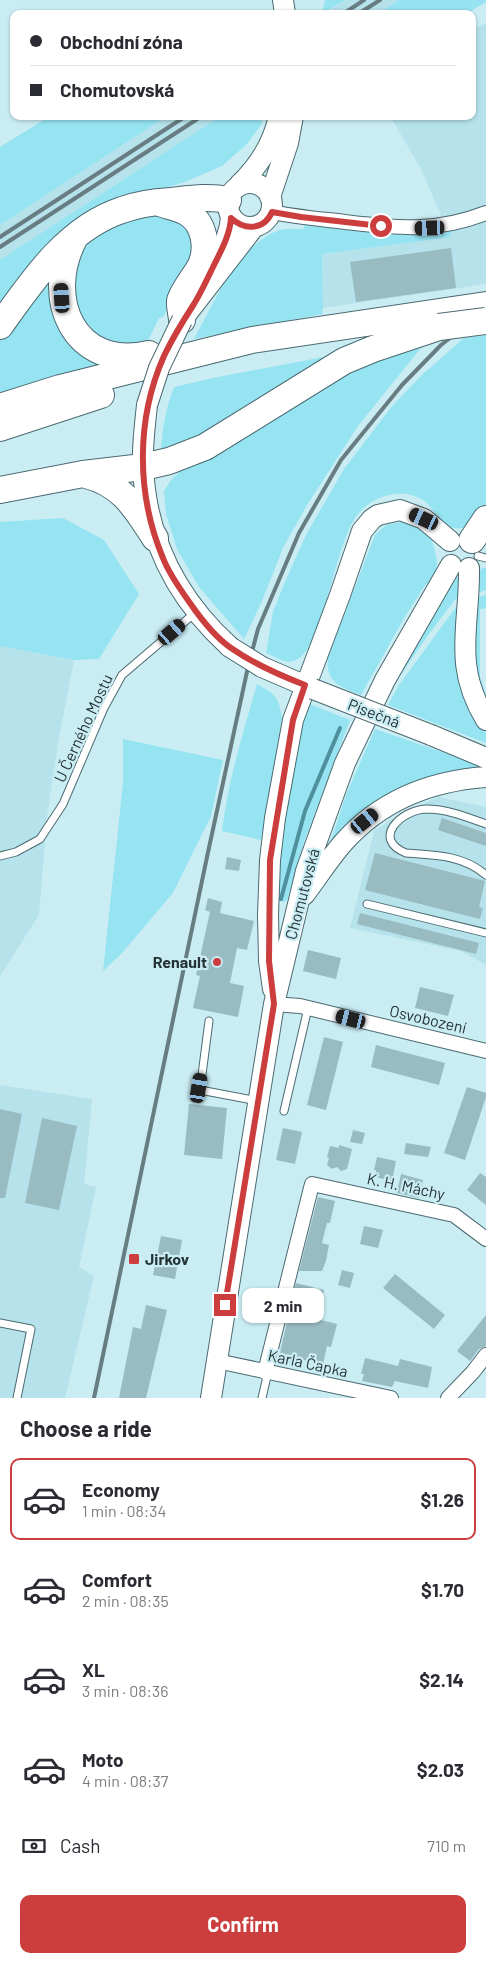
<!DOCTYPE html>
<meta charset="utf-8">
<style>
:root{--surface:#fff;--page:#f7f7f7;--text:#2b2b33;--muted:#7c7c81;--line:#e1e1e2;--accent:#cc3e3d}
body{margin:0;font-family:Barlow,sans-serif;background:var(--page);color:var(--text);height:100vh;display:flex;flex-direction:column;font-size:19px;white-space:nowrap}
*{box-sizing:border-box;margin:0}
p{font-size:16px;color:var(--muted)}
.icon{flex:none;width:28px;height:28px;fill:none;stroke:currentColor;stroke-width:2;stroke-linecap:round;stroke-linejoin:round}
.map{position:relative;height:1398px;overflow:hidden}
.drawer{display:flex;flex-direction:column;background:var(--surface);flex:1}
.drawer>*{flex:none}
.top-card{position:absolute;left:10px;top:10px;width:466px;height:110px;border-radius:10px;box-shadow:0 1px 4px #0004;display:grid;align-content:center;height:110px;padding:0 20px;background:var(--surface)}
.end{position:absolute;width:22px;height:22px;margin:-11px;border:6px solid #cc3e3d;background:#fff;box-shadow:0 0 0 2px #fff}
.from{border-radius:50%}
.bubble{position:absolute;height:35px;border-radius:10px;background:var(--surface);box-shadow:0 1px 4px #0004;font-size:16px;font-weight:700;line-height:35px;text-align:center}
.car{position:absolute;width:15px;height:30px;margin:-15px -8px;border-radius:6px;box-shadow:0 0 4px 1px #0007;background:linear-gradient(#222 24%,#8ab4d8 0 40%,#222 0 76%,#8ab4d8 0 86%,#222 0)}
.top-card b{display:flex;align-items:center;gap:18px;height:48px;font-size:19px}
.top-card b+b{border-top:1px solid var(--line)}
.top-card i{width:12px;height:12px;background:var(--text)}
ul{padding:0;list-style:none}
li{display:flex;align-items:center;gap:15px;height:82px;margin:0 10px 8px;padding:0 10px;border:2px solid transparent;border-radius:10px}
li div{flex:1}
li b{display:block;font-size:19px}
li em{font-style:normal;font-weight:700}
li.selected{border-color:var(--accent)}
li>.icon{width:45px;height:45px;stroke-width:1.5}
h2{padding:0 20px;font-size:22px;line-height:60px}
.pay{display:flex;align-items:center;gap:12px;height:55px;padding:0 20px;font-size:19px}
.pay p{margin-inline-start:auto}
.button{display:flex;gap:10px;margin-top:auto;padding:10px 20px}
.button a{flex:1;height:58px;border-radius:10px;background:var(--accent);color:#fff;font-size:20px;font-weight:700;line-height:58px;text-align:center}
.map>svg:first-child{display:block}
</style>
<div class="map">
<svg width="486" height="1398" viewBox="0 0 486 1398">
<rect width="100%" height="100%" fill="#caedf4"/>
<path fill="#b6e2eb" d="M345,0H399L378,14H324Z
M486,23V284L323,308L322,254L450,236L421,169L390,116H472L473,29Z
M167,116H221L0,260V225Z
M0,646L74,660L58,743L47,817L39,915L0,976Z
M438,797L486,807V965L461,951L350,928L374,831L395,817Z
M0,1085L92,1099L84,1184L96,1187L79,1267L94,1276L65,1398H0Z"/>
<path fill="#96e3f2" d="M325,0H345L322,14Z
M399,0H486V2L466,14H378Z
M50,116H167L0,225V147Z
M221,116H263L261,125L247,144L222,166L185,182L106,206L0,306V260Z
M165,214L188,224L196,253L163,317L159,318L144,349L101,344L70,307L75,253L116,221Z
M305,225C341,229 418,242 451,231V237L322,254L323,308L322,314L194,339C214,303 238,244 280,230C287,228 296,230 303,229Z
M51,268L107,364L0,395V336Z
M486,335V511C480,516 472,525 465,527C445,535 435,508 423,500C402,487 372,496 358,514C334,542 324,652 294,661C285,664 274,656 266,653L273,612L284,584L307,533L344,469L393,405L423,374L464,338Z
M425,343L358,426L307,505L283,548L262,601L244,639L199,587L177,549L166,514L164,491L171,480L184,467L340,370Z
M339,354L218,431L161,451C162,429 166,408 174,387L218,377Z
M63,518L104,540L139,594L99,659L74,660L0,646V522Z
M406,521L429,533C435,550 445,574 425,585L403,620L361,695C341,687 325,683 328,657L375,535L386,525Z
M483,568H486V590L478,593L477,571Z
M457,577L463,579L465,593L458,596C431,630 406,665 384,702L449,584Z
M486,595V608L480,609V677L486,694V707L474,679V598Z
M459,603L477,718L486,732V743L388,705L399,685Z
M257,684C275,694 279,697 282,718L261,840L222,831C228,781 243,733 257,684Z
M307,703L350,720L304,842L287,900L284,902L276,900L277,845L303,709Z
M375,729L485,767L456,774L328,850L346,795Z
M123,739L223,760L211,816L173,893L122,953L103,971L123,783Z"/>
<g fill="none" stroke-linecap="round" stroke-linejoin="round">
<path stroke="#4f909c" stroke-width="4" d="M281,899L305,811L340,728"/>
</g>
<path fill="#99bbc2" d="M451,248L456,288L356,302L350,262Z
M442,818L486,833V846L438,830Z
M375,853L485,881L479,907L483,908L480,919L365,890Z
M227,857L241,860L239,871L225,869Z
M208,898L222,902L220,913L254,921L247,950L237,948L230,983L244,986L238,1017L193,1008L200,976L196,975L210,912L205,910Z
M360,913L479,943L476,954L357,924Z
M308,950L341,958L336,979L303,971Z
M420,987L454,995L448,1016L415,1008Z
M324,1037L343,1042L326,1110L307,1105Z
M376,1045L445,1063L439,1085L371,1067Z
M467,1087L486,1093V1097L465,1160L444,1153Z
M189,1104L227,1108L222,1159L184,1155Z
M0,1109L22,1114L5,1198H0Z
M42,1118L77,1126L59,1210L25,1203Z
M283,1128L302,1132L295,1164L276,1160Z
M353,1130L365,1133L362,1144L350,1142Z
M406,1143L431,1147L428,1157L404,1154Z
M339,1145L352,1149L347,1169L341,1171L337,1167L332,1169L327,1165L329,1158L327,1157L330,1146L339,1148Z
M377,1157L396,1161L392,1181L375,1177L376,1170H374Z
M480,1173L486,1177V1205L467,1190Z
M401,1174L423,1180L419,1198L397,1193Z
M318,1197L335,1201L330,1223H327L322,1243L329,1245L326,1261L322,1271H299Z
M364,1226L383,1230L378,1248L360,1244Z
M161,1236L182,1240L175,1279L153,1275Z
M342,1270L354,1273L350,1288L338,1285Z
M395,1274L445,1315L434,1329L383,1288Z
M296,1283L324,1290L317,1319L337,1324L331,1347L327,1346L323,1364L299,1359L298,1365L278,1361Z
M146,1305L167,1310L146,1398H119L133,1327L141,1329Z
M486,1315V1346L479,1349L470,1361L457,1351Z
M365,1358L398,1366L400,1359L432,1367L428,1388L395,1381L392,1387L362,1381L364,1374H361Z"/>
<g fill="none" stroke-linecap="round" stroke-linejoin="round">
<defs>
<path id="lane" d="M478,556L486,558
M486,824C467,817 447,809 426,809C401,810 371,839 406,853C435,855 463,855 486,875
M0,856L16,852L40,839L63,804L104,708L122,675L196,612
M367,904L486,933
M209,1021L200,1090L258,1101
M284,1111L308,1008
M0,1323L31,1329L17,1398
M262,1398L268,1372"/>
<path id="street" d="M272,212C296,217 320,219 345,222C397,228 435,233 486,213
M274,1004L300,1006L486,1051
M217,1361L391,1398
M265,1372L312,1184L454,1215L486,1239
M448,1398L473,1372L486,1355"/>
<path id="secondary" d="M283,0L285,14
M228 205a22 22 0 1 1 44 0a22 22 0 1 1-44 0Z
M239,185C259,166 273,144 279,116
M270,197L288,143L293,116
M214,265C221,250 230,235 231,217
M182,320L254,227
M147,405C145,425 142,445 143,466C146,538 177,599 230,647
M469,568C470,627 452,664 486,720
M262,667L313,689
M431,735L486,758
M304,895C317,878 329,859 343,843C381,800 430,781 486,777
M273,989L269,961L268,915L270,860L275,818L293,720L340,595L362,531L372,519L378,515L400,510L424,519L450,541
M211,1398L274,1004L306,871L345,763L385,680L451,565"/>
<path id="highway" d="M160,203C168,206 178,208 186,212C205,222 209,249 200,267C195,276 182,292 180,301C179,306 182,315 182,320
M75,237C42,298 74,371 149,354
M0,326C32,281 67,228 122,210C138,204 154,202 171,201C190,199 209,196 228,200
M0,407L60,388L252,340L486,305
M0,428L101,395
M86,475C123,484 136,509 155,538
M0,490L83,474L143,467L169,461L205,447L344,361L373,349L439,327
M472,540L486,519"/>
</defs>
<use href="#lane" stroke="#4a6a70" stroke-width="9"/>
<use href="#street" stroke="#4a6a70" stroke-width="16"/>
<use href="#secondary" stroke="#4a6a70" stroke-width="22"/>
<use href="#highway" stroke="#4a6a70" stroke-width="28"/>
<use href="#lane" stroke="#fff" stroke-width="7"/>
<use href="#street" stroke="#fff" stroke-width="14"/>
<use href="#secondary" stroke="#fff" stroke-width="20"/>
<use href="#highway" stroke="#fff" stroke-width="26"/>
<path stroke="#687d82" stroke-width="4" d="M343,14L364,0
M358,14L380,0
M0,237L186,116
M0,247L202,116
M94,1398L207,857L248,667L258,629L299,533L341,460L402,385L441,345L486,310"/>
<defs>
<path id="secondary-bridge" d="M147,405L159,368L182,320
M230,647L262,667
M313,689L431,735"/>
<path id="highway-bridge" d="M439,327L486,321"/>
</defs>
<use href="#secondary-bridge" stroke="#4a6a70" stroke-width="22" stroke-linecap="butt"/>
<use href="#highway-bridge" stroke="#4a6a70" stroke-width="28" stroke-linecap="butt"/>
<use href="#secondary-bridge" stroke="#fff" stroke-width="20"/>
<use href="#highway-bridge" stroke="#fff" stroke-width="26"/>
</g>
<g fill="none" stroke-linecap="round" stroke-linejoin="round">
<path stroke="#cc3e3d" stroke-width="6" d="M225,1305L274,1004L269,961L270,860L293,720L305,685C279,675 254,664 231,648C215,637 201,619 190,603C180,589 169,574 163,558C136,494 136,419 164,356C173,337 183,321 194,304C202,291 208,277 215,263C222,249 230,234 231,218C245,231 264,230 272,212L301,217L381,226"/>
</g>
<g fill="#cc3e3d" stroke="#caedf4" stroke-width="2">
<circle cx="217" cy="962" r="5"/>
<rect x="128" y="1253" width="12" height="12" rx="2.5"/>
</g>
<g text-anchor="middle" stroke-width="4.5" stroke-linejoin="round" paint-order="stroke">
<g font-size="16" fill="#263336" stroke="#caedf4">
<text transform="translate(374 713) rotate(21)" y="6">Písečná</text>
<text transform="translate(83 728) rotate(-65)" y="6">U Černého Mostu</text>
<text transform="translate(302 894) rotate(-75)" y="6">Chomutovská</text>
<text transform="translate(428 1019) rotate(13)" y="6">Osvobození</text>
<text transform="translate(406 1186) rotate(12)" y="6">K. H. Máchy</text>
<text transform="translate(308 1363) rotate(12)" y="6">Karla Čapka</text>
</g>
<g font-size="16" font-weight="bold" fill="#263336" stroke="#caedf4" text-anchor="end">
<text x="207" y="968">Renault</text>
<text x="145" y="1265" text-anchor="start">Jirkov</text>
</g>
</g>
</svg>
<i class="end from" style="left:381px;top:226px"></i>
<i class="end" style="left:225px;top:1305px"></i>
<div class="bubble" style="left:242px;top:1288px;width:82px">2 min</div>
<i class="car" style="left:430px;top:228px;rotate:268deg"></i>
<i class="car" style="left:62px;top:298px;rotate:356deg"></i>
<i class="car" style="left:424px;top:519px;rotate:295deg"></i>
<i class="car" style="left:172px;top:632px;rotate:49deg"></i>
<i class="car" style="left:365px;top:821px;rotate:51deg"></i>
<i class="car" style="left:351px;top:1019px;rotate:284deg"></i>
<i class="car" style="left:199px;top:1088px;rotate:9deg"></i>
<div class="top-card">
<b><i class="from"></i>Obchodní zóna</b>
<b><i></i>Chomutovská</b>
</div>
</div>
<section class="drawer">
<h2>Choose a ride</h2>
<ul>
<li class="selected"><svg class="icon" aria-label="car" viewBox="0 0 24 24"><path d="M5 17H2v-5l4-1 3-4h7l3 4 3 1v5h-3M9 17h6M6 11h13"/><circle cx="7" cy="17" r="2"/><circle cx="17" cy="17" r="2"/></svg><div><b>Economy</b><p>1 min · 08:34</p></div><em>$1.26</em></li>
<li><svg class="icon" aria-label="car" viewBox="0 0 24 24"><path d="M5 17H2v-5l4-1 3-4h7l3 4 3 1v5h-3M9 17h6M6 11h13"/><circle cx="7" cy="17" r="2"/><circle cx="17" cy="17" r="2"/></svg><div><b>Comfort</b><p>2 min · 08:35</p></div><em>$1.70</em></li>
<li><svg class="icon" aria-label="car" viewBox="0 0 24 24"><path d="M5 17H2v-5l4-1 3-4h7l3 4 3 1v5h-3M9 17h6M6 11h13"/><circle cx="7" cy="17" r="2"/><circle cx="17" cy="17" r="2"/></svg><div><b>XL</b><p>3 min · 08:36</p></div><em>$2.14</em></li>
<li><svg class="icon" aria-label="car" viewBox="0 0 24 24"><path d="M5 17H2v-5l4-1 3-4h7l3 4 3 1v5h-3M9 17h6M6 11h13"/><circle cx="7" cy="17" r="2"/><circle cx="17" cy="17" r="2"/></svg><div><b>Moto</b><p>4 min · 08:37</p></div><em>$2.03</em></li>
</ul>
<div class="pay"><svg class="icon" aria-label="cash" viewBox="0 0 24 24"><path d="M3 7h18v10H3z"/><circle cx="12" cy="12" r="2"/></svg>Cash<p>710 m</p></div>
<div class="button"><a>Confirm</a></div>
</section>
